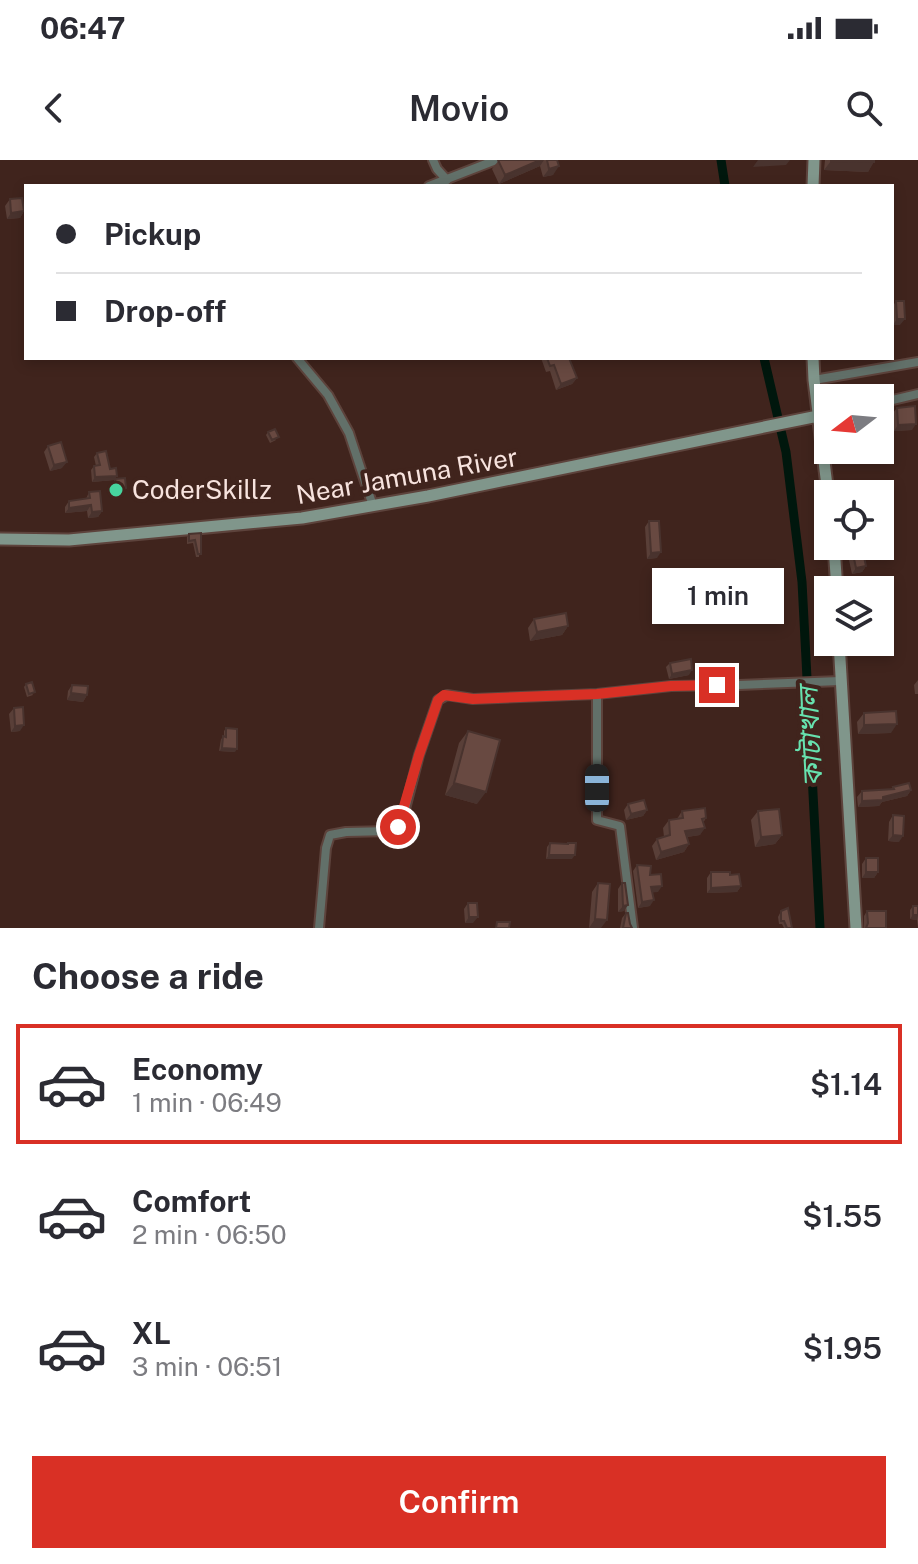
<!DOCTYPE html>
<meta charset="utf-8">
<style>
:root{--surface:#fff;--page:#f2f2f3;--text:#2b2b33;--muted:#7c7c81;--line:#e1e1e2;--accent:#d93025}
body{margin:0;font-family:"Public Sans","Noto Sans Bengali",sans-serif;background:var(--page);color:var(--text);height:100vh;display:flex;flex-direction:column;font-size:30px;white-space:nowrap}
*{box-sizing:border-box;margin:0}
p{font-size:26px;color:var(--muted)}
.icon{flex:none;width:44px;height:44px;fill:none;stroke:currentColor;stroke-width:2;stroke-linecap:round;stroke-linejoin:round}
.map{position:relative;height:768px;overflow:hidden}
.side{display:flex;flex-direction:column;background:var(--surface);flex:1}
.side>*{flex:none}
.hud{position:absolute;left:24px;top:24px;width:870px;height:176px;border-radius:0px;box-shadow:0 4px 12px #0003;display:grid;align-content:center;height:176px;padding:0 32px;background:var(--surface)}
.needle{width:52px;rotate:254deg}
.controls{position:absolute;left:814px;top:224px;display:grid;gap:16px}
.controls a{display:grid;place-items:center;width:80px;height:80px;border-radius:0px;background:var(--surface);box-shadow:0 4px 12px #0003;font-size:40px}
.end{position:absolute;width:36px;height:36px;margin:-18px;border:10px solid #d93025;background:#fff;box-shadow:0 0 0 4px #fff}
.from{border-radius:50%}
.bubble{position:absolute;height:56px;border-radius:0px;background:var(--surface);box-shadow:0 4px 12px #0003;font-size:26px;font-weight:600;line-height:56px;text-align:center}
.car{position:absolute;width:24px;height:48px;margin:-24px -12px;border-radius:10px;box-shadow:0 0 6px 2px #0007;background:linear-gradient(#222 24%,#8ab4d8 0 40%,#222 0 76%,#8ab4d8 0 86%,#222 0)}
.hud b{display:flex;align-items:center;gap:28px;height:76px;font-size:30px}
.hud b+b{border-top:2px solid var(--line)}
.hud i{width:20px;height:20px;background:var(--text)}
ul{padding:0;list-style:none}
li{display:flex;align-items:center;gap:24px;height:120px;margin:0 16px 12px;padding:0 16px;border:4px solid transparent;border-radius:0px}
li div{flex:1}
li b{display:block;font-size:30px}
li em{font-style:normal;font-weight:600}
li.active{border-color:var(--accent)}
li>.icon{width:72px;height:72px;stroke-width:1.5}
h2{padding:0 32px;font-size:36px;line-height:96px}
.action{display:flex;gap:16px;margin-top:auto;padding:16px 32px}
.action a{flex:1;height:92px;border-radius:0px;background:var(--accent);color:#fff;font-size:32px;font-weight:600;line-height:92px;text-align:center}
.status{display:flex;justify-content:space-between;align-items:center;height:56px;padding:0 40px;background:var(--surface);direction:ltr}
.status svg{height:22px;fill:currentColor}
header{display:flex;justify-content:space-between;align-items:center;height:104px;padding:0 32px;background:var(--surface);font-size:36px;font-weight:600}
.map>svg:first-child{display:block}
</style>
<div class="status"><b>06:47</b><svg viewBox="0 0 49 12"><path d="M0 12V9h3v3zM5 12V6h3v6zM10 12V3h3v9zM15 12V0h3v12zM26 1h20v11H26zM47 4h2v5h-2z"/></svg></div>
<header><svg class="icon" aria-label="back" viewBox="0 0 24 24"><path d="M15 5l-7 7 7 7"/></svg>Movio<svg class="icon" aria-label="search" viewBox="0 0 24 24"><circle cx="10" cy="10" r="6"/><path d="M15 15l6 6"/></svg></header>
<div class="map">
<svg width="918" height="768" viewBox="0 0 918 768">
<rect width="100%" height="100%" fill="#40241d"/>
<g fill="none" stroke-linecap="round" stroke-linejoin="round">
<path stroke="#00170d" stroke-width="9" d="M721,0L725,26
M764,198L786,292L802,422L820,768"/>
<defs>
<path id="street" d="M433,0L437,9L447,20
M429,26L496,0
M297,198L328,235L349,273L373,346
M814,220L918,202
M880,243L918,234
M597,534V660L620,666L633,768
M319,768L326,688L330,675L346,672L391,671L398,667L404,653L419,595L438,540L447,535L473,539L597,534L671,526L739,525L840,521"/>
<path id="secondary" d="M813,26L814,0
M813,198L814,220L828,334
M0,379L69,380L302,358L428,336L818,256
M834,386L837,430
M839,482L856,768"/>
</defs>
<use href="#street" stroke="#5d433c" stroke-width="12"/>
<use href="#secondary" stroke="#5d433c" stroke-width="15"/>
<use href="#street" stroke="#627069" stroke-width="8"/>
<use href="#secondary" stroke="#80968b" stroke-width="11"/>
</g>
<path fill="#593f38" d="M499,0H557L553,15L543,17L540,6L499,24L492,9Z
M825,0H874L868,12L824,10Z
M10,39L24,51L20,58L7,59L5,46Z
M896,141L900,165H893L892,148Z
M541,198H569L577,218L572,224L556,230L550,211L546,212Z
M897,248L912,270L894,271L892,254Z
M268,272L276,280L270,283L266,275Z
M48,286L62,308L50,311L44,292Z
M97,293L110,309L117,316L114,320L92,322L91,310L94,306H96L94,297Z
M115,319L126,328L122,335L112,336L111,325Z
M89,332L102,351L98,357L88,358L87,351L65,353V347L69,341L86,339Z
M649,361L657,398L647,399L645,367Z
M201,373L199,397H196L193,383L187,384V377L189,374Z
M853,394L866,406L862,412L852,414L849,400Z
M534,459L568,466L562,475L530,481L528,468Z
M670,503L689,515L669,519L666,507Z
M918,520V534H915L914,525Z
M26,524L33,535L27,537L24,527Z
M72,525L87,535L83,542L67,540L68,531Z
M14,548L20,571L11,572L9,554Z
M864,553L891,573L858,574L857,562Z
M226,568L235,592L219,591L221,579L224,577V571Z
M468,571L477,644L445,635L459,583Z
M893,627L911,630L907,636L882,642L879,646L858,647L857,637L862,631L891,629Z
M628,644L647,650L643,656L626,660L624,650Z
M682,651L706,658L703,663L700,675L687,677L689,684L684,692L656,700L652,686L657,679L664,677L663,668L669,660L677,659Z
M758,651L782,675L775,684L755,687L751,660Z
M893,655L899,682L888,681L889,662Z
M550,683L567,684L568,683L572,699H546L547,687Z
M866,698L878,712L874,718H862V704Z
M637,705L650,715L658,732H652L650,746L638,748L633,711Z
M711,712L730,715L741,726L737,732L707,733V718Z
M598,723L607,760L589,768L592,732Z
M622,723L624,751L618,752V729Z
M468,743L473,763H465L464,749Z
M913,746H918V768L917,760L910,759V750Z
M781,751L792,768H784L782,764H779L778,757Z
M867,751L886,768H864V756Z
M626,753L630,764L632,768H620L622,758Z"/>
<path fill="#49332e" d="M540,0H544L540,6L499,24L505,15Z
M758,0H790L786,5L753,7Z
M831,1L874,2L868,12L824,10Z
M559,6L553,15L543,17L549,9Z
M24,51L20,58L7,59L11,53Z
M897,159H905L900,165H893Z
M864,198H883L862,200Z
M577,218L572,224L556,230L561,224Z
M916,264L912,270L894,271L898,265Z
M67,302L62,308L50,311L54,305Z
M117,316L114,320L92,322L95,317Z
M126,328L122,335L112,336L116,330Z
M91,345L87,351L65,353L69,348Z
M102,351L98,357L88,358L92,352Z
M888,369L884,375L880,376V370Z
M661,392L657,398L647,399L651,393Z
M866,406L862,412L852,414L856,408Z
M890,456L886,463L880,464V458Z
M568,466L562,475L530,481L537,472Z
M692,510L689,515L669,519L672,514Z
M71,533L87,535L83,542L67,540Z
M897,564L891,573L858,574L864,565Z
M24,565L20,571L11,572L15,566Z
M222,588L237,589L235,592L219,591Z
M454,623L486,632L477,644L445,635Z
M911,630L907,636L882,642L879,646L858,647L862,641Z
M647,650L643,656L626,660L631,654Z
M705,668L700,675L680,678L685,671Z
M782,675L775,684L755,687L761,677Z
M893,675L903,676L899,682L888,681Z
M689,684L684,692L656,700L661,692Z
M549,695H575L572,699H546Z
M866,712H878L874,718H862Z
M662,726L658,732L647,733L651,727Z
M741,726L737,732L707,733L711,728Z
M654,740L650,746L638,748L642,742Z
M628,745L624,751L618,752L623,746Z
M913,755H918L917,760L910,759Z
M469,757H478L473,763H465Z
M595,759L607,760L601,768H589Z"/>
<path fill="#684941" stroke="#49332e" stroke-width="2" d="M498,0H540L505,15Z
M547,0H557L559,6L549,9Z
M831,0H874V2L831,1Z
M22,38L24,51L11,53L10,39Z
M896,141H904L905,159H897Z
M547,198H569L577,218L561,224L554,205L550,206Z
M915,246L916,264L898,265L897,248Z
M275,269L279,277L272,280L268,272Z
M61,282L67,302L54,305L48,286Z
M106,291L110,309L116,308L117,316L95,317L94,306L100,305L97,293Z
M125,318L126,328L116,330L115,319Z
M100,331L102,351L92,352L91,345L69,348V341L90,338L89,332Z
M880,348H887L888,369L880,370Z
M649,361H659L661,392L651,393Z
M201,373V394H198L195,380L189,381V374Z
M863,392L866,406L856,408L853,394Z
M888,445L890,456L880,458V447Z
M566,453L568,466L537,472L534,459Z
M691,499L692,510L672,514L670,503Z
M32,522L35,532L29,534L26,524Z
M72,525L88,526L87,535L71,533Z
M23,547L24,565L15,566L14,548Z
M896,551L897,564L864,565V553Z
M226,568L237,569V589L222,588L223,576L226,577Z
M468,571L500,580L486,632L454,623Z
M909,623L911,630L883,637V640L862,641V631L894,629L893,627Z
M644,640L647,650L631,654L628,644Z
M705,648L706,658L702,659L705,668L685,671L689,684L661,692L657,679L670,675L669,660L683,658L682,651Z
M779,649L782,675L761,677L758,651Z
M893,655L904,656L903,676L893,675Z
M550,683L568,684V683H576L575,695H549Z
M866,698H878V712H866Z
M637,705L651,706L650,715L661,714L662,726L651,727L654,740L642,742Z
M711,712H730V715L739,714L741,726L711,728Z
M598,723L610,724L607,760L595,759Z
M622,723H625L628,745L623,746Z
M468,743H477L478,757H469Z
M913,746H918V755H913Z
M788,748L792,768H787L784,761H781V751Z
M867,751H886V768H866L868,763Z
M626,753H628L630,764L632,768H623Z
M497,762H510L509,768H496Z"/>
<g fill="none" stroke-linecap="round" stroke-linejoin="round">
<path stroke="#d93025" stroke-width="10" d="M398,667L419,595L438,540L444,535L473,539L597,534L671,526L717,525"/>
</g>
<circle fill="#47d49e" stroke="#40241d" stroke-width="3" cx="116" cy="330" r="8"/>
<g text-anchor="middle" stroke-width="8" stroke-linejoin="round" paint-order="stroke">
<g font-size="26" fill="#f7e3de" stroke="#40241d">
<text transform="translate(407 316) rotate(-10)" y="9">Near Jamuna River</text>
</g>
<g font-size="26" fill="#f7e3de" stroke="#40241d" text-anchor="start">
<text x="132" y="339">CoderSkillz</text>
</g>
<g font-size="28" font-style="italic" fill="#67e2af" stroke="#40241d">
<text transform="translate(810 577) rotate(-93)" y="10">কাটাখাল</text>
</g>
</g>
</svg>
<div class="controls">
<a><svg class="needle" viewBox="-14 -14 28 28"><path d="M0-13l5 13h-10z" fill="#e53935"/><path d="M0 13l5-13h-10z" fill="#7c7c81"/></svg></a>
<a><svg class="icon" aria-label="locate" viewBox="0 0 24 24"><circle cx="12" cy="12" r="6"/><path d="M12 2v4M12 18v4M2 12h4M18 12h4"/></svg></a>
<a><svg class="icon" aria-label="layers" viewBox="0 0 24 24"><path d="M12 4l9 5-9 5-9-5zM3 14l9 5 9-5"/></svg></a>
</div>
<i class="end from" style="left:398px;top:667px"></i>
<i class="end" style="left:717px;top:525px"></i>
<div class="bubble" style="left:652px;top:408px;width:132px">1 min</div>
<i class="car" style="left:597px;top:628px;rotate:0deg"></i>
<div class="hud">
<b><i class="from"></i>Pickup</b>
<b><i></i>Drop-off</b>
</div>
</div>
<section class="side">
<h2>Choose a ride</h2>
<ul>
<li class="active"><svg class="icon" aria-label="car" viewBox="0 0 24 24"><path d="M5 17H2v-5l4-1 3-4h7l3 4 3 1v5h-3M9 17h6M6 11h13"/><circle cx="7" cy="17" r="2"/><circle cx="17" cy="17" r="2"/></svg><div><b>Economy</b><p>1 min · 06:49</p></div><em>$1.14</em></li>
<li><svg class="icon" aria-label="car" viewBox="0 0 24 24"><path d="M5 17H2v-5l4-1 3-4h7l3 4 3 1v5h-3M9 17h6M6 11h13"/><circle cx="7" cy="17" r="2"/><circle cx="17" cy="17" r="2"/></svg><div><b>Comfort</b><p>2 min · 06:50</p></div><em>$1.55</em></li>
<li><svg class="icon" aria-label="car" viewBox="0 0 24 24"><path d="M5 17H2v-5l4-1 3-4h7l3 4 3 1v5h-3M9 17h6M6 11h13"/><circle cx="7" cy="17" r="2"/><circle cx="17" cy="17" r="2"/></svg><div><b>XL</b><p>3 min · 06:51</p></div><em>$1.95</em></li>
</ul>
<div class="action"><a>Confirm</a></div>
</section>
